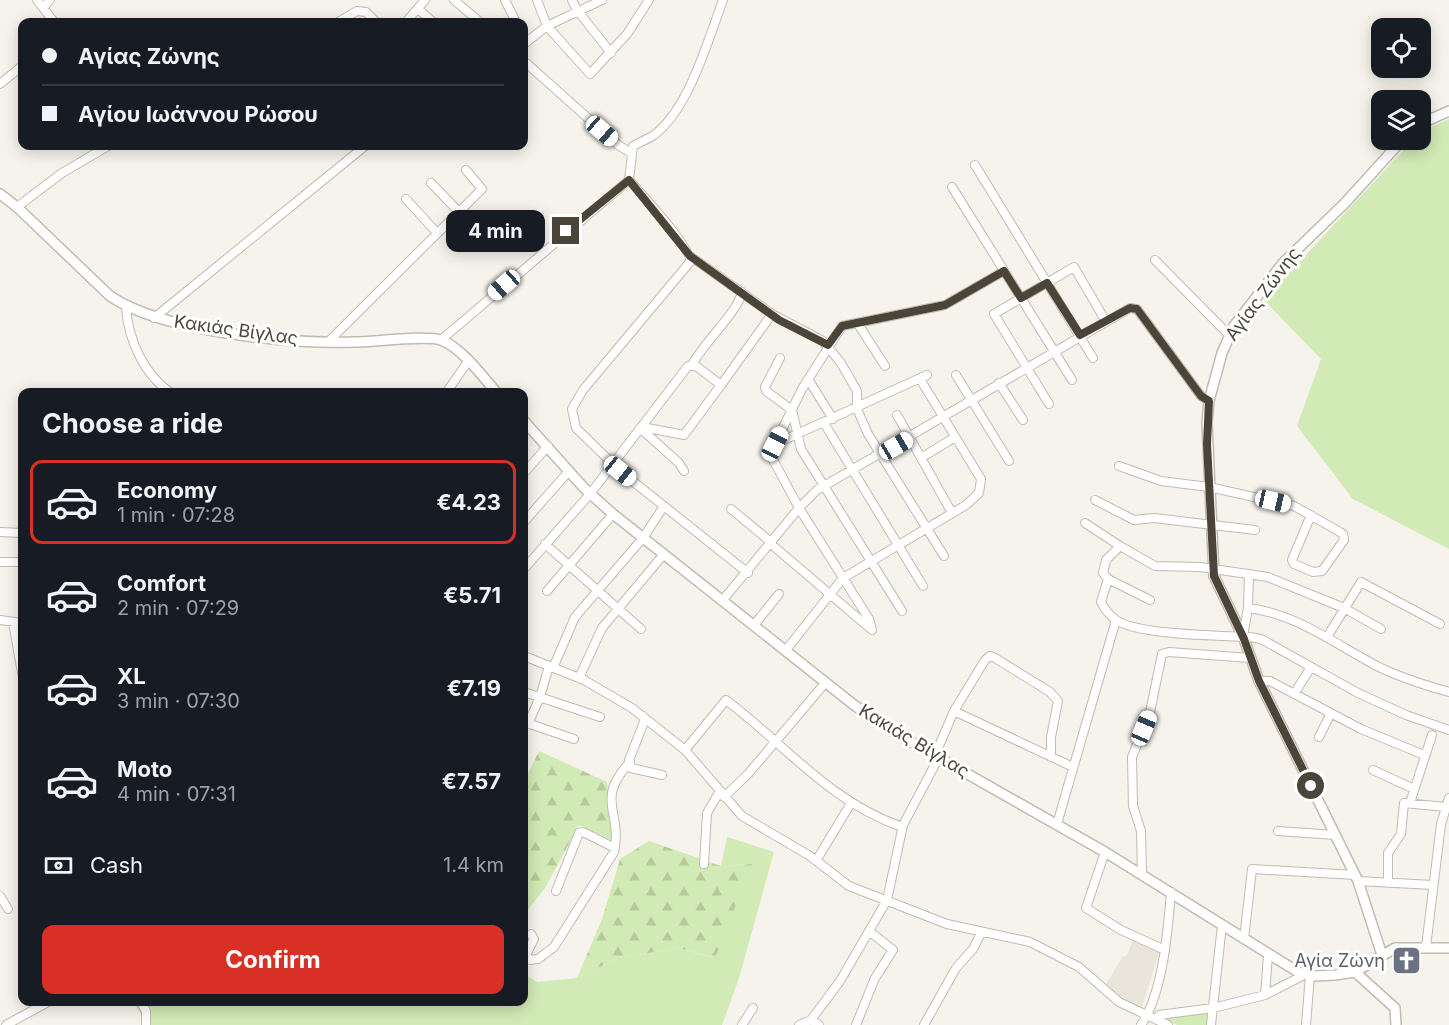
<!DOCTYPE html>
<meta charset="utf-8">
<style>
:root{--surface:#171b24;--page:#20242c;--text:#f1f3f6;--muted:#9ea1a6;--line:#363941;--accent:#d93025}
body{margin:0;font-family:Inter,sans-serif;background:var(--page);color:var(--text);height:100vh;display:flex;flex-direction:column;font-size:22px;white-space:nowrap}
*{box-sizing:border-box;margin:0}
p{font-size:20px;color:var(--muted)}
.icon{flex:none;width:33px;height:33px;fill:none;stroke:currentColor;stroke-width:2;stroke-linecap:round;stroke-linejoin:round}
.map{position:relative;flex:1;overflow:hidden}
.drawer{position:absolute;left:18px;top:388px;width:510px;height:618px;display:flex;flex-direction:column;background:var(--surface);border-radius:12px;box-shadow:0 3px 15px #0003}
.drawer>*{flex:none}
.guide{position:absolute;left:18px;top:18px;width:510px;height:132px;border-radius:12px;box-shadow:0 3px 15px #0003;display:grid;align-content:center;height:132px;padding:0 24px;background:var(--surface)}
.tools{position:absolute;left:1371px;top:18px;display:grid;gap:12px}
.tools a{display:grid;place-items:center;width:60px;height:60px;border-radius:12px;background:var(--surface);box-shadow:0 3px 15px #0003;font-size:30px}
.end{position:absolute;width:27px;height:27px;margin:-14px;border:8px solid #4b4439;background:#fff;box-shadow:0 0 0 3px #fff}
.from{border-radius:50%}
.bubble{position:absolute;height:42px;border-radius:12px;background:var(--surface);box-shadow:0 3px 15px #0003;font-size:20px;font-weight:700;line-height:42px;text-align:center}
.car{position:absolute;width:18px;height:36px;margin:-18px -9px;border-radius:8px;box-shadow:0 0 4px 2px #0007;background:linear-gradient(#fff 24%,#345 0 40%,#fff 0 76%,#345 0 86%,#fff 0)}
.guide b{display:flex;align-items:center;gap:21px;height:57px;font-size:22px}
.guide b+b{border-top:2px solid var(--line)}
.guide i{width:15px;height:15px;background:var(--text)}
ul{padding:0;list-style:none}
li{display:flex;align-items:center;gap:18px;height:84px;margin:0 12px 9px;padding:0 12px;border:3px solid transparent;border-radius:12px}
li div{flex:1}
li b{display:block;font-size:22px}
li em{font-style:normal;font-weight:700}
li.selected{border-color:var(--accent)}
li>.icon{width:54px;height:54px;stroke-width:1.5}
h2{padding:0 24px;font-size:27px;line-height:72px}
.pay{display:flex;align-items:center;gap:15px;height:66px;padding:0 24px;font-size:22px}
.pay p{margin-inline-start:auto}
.cta{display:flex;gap:12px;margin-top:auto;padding:12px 24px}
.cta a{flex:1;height:69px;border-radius:12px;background:var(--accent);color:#fff;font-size:24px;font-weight:700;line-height:69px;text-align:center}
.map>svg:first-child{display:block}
</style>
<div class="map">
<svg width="1449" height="1025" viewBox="0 0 1449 1025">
<defs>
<pattern id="forest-firs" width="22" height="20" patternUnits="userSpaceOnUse" patternTransform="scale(1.5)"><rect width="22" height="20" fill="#d2eab5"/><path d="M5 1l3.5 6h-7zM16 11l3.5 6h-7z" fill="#b6ca9c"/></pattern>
</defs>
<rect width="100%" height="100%" fill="#f6f3ec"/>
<path fill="#eae5da" d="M1133,940L1159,952L1142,1007L1124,1001L1104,988L1123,956L1126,957Z"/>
<path fill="#d2eab5" d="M1449,119V549L1353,499L1297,426L1321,359L1264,300L1413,140H1420L1421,132Z
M727,837L774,852L739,978L722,1025H147L133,1002H524V974L537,982L577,978L618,958L679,948L714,958L751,864L721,866Z
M1209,1011L1207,1025H1177L1168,1020L1170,1015Z"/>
<path fill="url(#forest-firs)" d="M539,751L607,782L614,841L579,825L545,888L524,915V782Z
M649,841L721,866L752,864L715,958L679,948L618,958L577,978L602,919L620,859Z"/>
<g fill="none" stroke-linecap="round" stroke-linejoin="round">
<defs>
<path id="minor" d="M37,0L54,22
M454,0L480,22
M505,0L516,22
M537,0L547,26L590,74L627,34L649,0
M572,0L577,10L611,53
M723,0C708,40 689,109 654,135C648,139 640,142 633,146L629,180C640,193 693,249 690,262L583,390L572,409L576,428L620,471L748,573
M43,8L50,0
M418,9L433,22
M338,22L357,11L366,12L376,22
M406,22L425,0
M524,44L547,26L602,0
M524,61L618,145L631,153
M0,84L22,66
M975,165L1093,358
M431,183L459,212
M952,187L1072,380
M406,199L437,233
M17,207L62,173L108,146
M690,256L772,314L721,385
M1155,260L1229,335
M126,307C128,339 144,375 171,393
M772,314L823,341L841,363L857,391V409L868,434L944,556
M154,318L365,146
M858,324L885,366
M441,340L629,180
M328,342L482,189L466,170
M780,358L765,387L766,391L792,410L801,449L902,611
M692,365C703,343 738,312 742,292
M956,375L1009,461
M808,379L833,419
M999,383L1023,420
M446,393L469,360
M1049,404L994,314L1074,267L1105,320
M897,415L952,513
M824,423L923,586
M640,428L679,463L684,471
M775,444L927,375
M921,458L955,437
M1119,466L1161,481L1209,487L1294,506L1340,532L1343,534L1344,540L1322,571L1313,572L1294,564L1292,560L1311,515
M524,473L548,446
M1095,500L1134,520L1154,518L1255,530
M731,509L772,543
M524,522L569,471
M1085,523L1120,546
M0,532L22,533
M545,544L641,629
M771,544L872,630L869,619L799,508L817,490L1130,308L1137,309L1201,396L1209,401
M0,562H22
M524,569L590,494L688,366H696L721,385L684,435L642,427
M1108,579L1103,573L1106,560L1120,546L1155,566L1200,567L1268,577L1344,608L1381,629
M547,591L613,514
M1150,600L1108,579L1101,602C1105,610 1109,615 1116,620C1138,635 1215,635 1243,637L1248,608C1294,613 1334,643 1375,665C1398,677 1424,685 1449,692
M722,601L799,508L770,454L802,389L842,326L945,305L1004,271
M1248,608L1249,574
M0,620L22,623
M13,622L22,673
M754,625L779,594
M1327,637L1361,582L1440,624
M1244,639L1250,637L1261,639L1358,693L1406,715L1449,730
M786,650L843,578L966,505L979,493L981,479L920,379
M524,656L584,680L632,708L685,750L742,816L810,856L849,886L947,924L1030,942L1079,967L1119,1002L1168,1025
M553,668L575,617L643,538L664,506
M579,678L602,628L664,554
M1259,681H1270L1361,729L1424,755
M524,692L600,717
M1294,694L1311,667
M954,711L985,660L990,656L995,658L1050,692L1058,701L1051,737V757
M643,716L644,722L629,760L631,768L662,775
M524,722L574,739
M528,724L540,697L549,666
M1319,737L1331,713
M685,750L726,700C787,746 827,800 902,827
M935,755L954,711L1073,767
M1373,770L1414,789
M724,797L748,774L826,682
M1410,803L1432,735
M1057,824L1116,620
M1278,831L1335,835
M1105,852L1086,908L1121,930L1165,950
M816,861L851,803
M704,864L707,813L720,791
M1142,874L1141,831L1133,806L1132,757L1150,712L1162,654L1169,652L1250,658
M1358,881L1433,885
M1388,883V853L1401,834L1404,803L1446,807
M556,891L579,833L583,832L615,848
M0,896L8,909
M531,934L534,939L526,955L530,960L538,959L554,947L614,852C623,811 594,801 630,762
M1244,939L1252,869L1355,875
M1426,947L1441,824L1449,798
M1265,995L1268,955
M141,1002L146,1011V1025
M811,1020L819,1025
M1157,1020L1159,1015L1213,1008L1265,995L1306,974
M6,1025L48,1002
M742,1025L753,1008
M799,1025L811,1020L840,981L887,900L903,825L939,757
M856,1025L875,978L893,950L869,931
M924,1025L956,968L973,949L981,933
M1141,1025C1163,993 1168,930 1171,892
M1211,1025L1222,925
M1306,1025L1310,975"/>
<path id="tertiary" d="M1420,124L1449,111
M0,194L17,207L110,296C163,332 290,344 354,342C373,342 426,335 441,340C462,348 483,377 497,393
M524,421L584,488L613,514L854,705L890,730L1105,852L1298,972L1313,976L1335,975L1355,972L1395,948H1449
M1382,955L1358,881L1259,681L1244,639L1214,576L1207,423L1209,401L1222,353L1234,326L1283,263L1345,203L1402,140
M1355,972L1395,1008L1396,1025"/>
</defs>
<use href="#minor" stroke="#c2bbae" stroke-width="10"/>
<use href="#tertiary" stroke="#c2bbae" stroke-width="12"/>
<use href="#minor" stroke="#fff" stroke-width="8"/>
<use href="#tertiary" stroke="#fff" stroke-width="9"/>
</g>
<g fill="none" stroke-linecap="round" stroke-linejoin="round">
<path stroke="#4b4439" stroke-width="8" d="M566,231L629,180L690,256L779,320L828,345L842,326L945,305L1004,271L1021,298L1047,283L1080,335L1130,308L1137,309L1201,396L1209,401L1207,444L1214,576L1244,639L1259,681L1311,786"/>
</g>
<defs>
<symbol id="church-square" viewBox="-11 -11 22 22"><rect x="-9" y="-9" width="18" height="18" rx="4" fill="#6b7280" stroke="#fff"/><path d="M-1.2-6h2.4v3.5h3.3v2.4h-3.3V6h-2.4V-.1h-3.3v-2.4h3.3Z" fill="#fff"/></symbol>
</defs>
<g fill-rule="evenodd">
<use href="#church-square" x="1390" y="944" width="33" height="33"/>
</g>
<g text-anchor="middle" stroke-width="6" stroke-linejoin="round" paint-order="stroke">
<g font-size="18" fill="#4b4439" stroke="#fff">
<text transform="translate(1263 294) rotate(-53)" y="6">Αγίας Ζώνης</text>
<text transform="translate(236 330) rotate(8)" y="6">Κακιάς Βίγλας</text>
<text transform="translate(914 741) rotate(31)" y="6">Κακιάς Βίγλας</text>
</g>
<g font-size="18" fill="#5b616d" stroke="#fff" text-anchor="end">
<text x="1385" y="967">Αγία Ζώνη</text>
</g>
</g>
</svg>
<div class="tools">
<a><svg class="icon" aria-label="locate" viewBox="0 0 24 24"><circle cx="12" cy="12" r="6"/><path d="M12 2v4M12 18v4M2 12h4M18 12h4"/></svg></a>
<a><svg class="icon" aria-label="layers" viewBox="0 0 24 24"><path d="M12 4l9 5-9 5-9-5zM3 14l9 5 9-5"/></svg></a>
</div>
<i class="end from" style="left:1311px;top:786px"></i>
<i class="end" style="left:566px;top:231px"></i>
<div class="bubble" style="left:446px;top:210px;width:99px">4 min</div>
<i class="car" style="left:602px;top:131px;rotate:131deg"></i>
<i class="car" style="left:504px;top:285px;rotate:229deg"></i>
<i class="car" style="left:775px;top:444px;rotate:27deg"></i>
<i class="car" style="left:896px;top:446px;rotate:60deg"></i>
<i class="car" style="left:620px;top:471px;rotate:129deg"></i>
<i class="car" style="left:1273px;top:501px;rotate:103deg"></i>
<i class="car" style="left:1144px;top:728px;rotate:23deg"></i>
<div class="guide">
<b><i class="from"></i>Αγίας Ζώνης</b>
<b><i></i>Αγίου Ιωάννου Ρώσου</b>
</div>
<section class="drawer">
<h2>Choose a ride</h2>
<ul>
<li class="selected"><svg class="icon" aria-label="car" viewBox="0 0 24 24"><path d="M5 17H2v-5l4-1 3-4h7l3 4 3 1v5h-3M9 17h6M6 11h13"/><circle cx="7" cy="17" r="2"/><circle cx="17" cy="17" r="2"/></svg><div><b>Economy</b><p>1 min · 07:28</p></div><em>€4.23</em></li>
<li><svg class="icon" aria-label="car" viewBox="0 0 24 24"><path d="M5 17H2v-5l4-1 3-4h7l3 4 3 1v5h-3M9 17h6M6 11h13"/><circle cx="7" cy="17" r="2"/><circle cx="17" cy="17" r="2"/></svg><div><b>Comfort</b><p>2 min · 07:29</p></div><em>€5.71</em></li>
<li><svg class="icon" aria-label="car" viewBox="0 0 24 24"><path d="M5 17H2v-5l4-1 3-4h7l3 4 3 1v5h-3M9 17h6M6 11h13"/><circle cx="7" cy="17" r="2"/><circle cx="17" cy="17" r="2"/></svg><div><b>XL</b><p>3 min · 07:30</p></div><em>€7.19</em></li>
<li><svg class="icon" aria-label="car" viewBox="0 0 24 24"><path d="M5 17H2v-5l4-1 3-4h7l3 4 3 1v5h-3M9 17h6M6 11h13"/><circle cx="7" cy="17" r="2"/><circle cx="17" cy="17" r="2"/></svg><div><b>Moto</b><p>4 min · 07:31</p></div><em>€7.57</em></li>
</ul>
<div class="pay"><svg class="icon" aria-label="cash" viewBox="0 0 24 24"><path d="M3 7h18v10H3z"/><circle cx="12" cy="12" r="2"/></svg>Cash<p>1.4 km</p></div>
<div class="cta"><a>Confirm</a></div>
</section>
</div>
